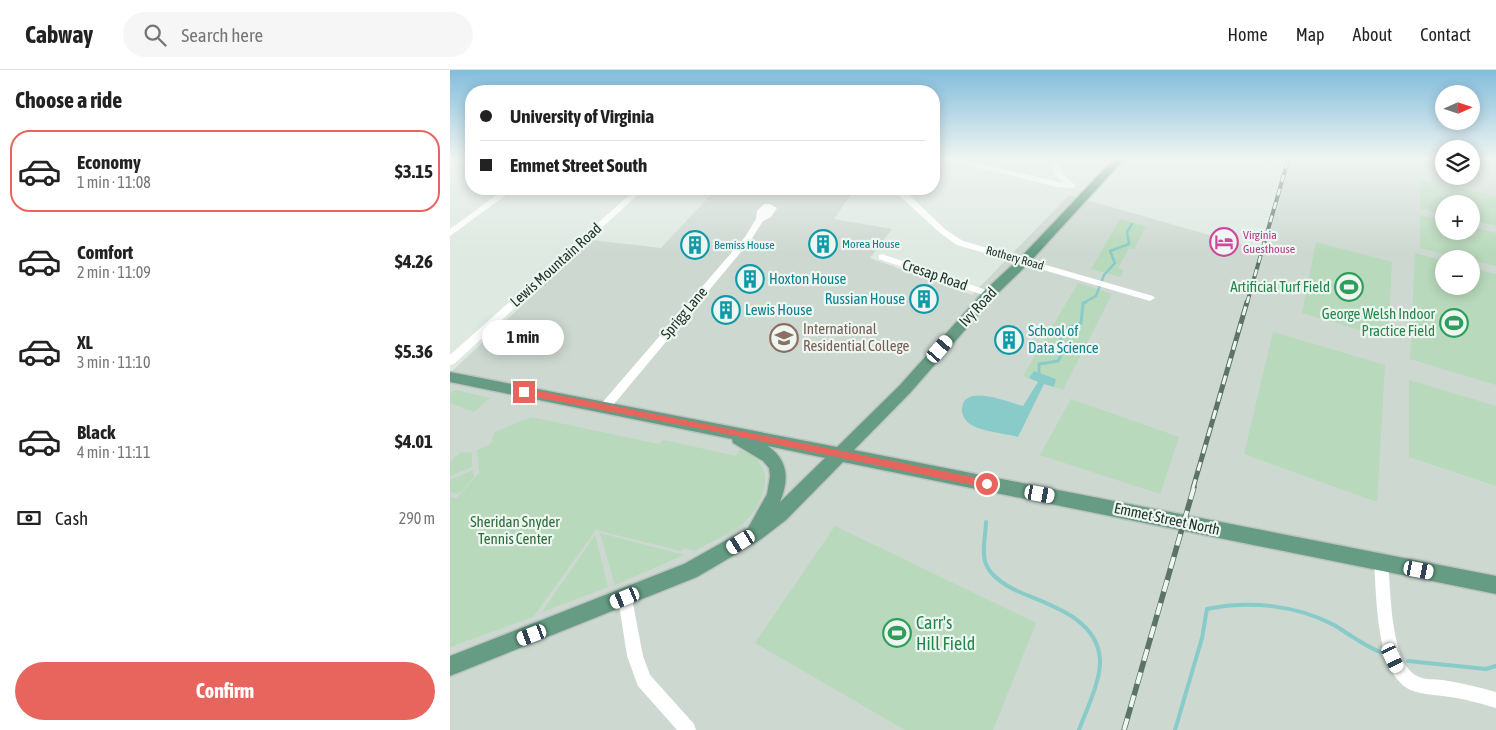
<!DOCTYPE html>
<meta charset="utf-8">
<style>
:root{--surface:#fff;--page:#f6f6f6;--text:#222;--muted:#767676;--line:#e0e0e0;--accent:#e8655d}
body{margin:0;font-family:"Asap Condensed",sans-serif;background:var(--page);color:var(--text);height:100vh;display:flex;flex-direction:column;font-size:19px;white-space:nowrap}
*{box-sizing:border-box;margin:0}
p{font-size:16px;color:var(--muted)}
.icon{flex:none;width:28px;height:28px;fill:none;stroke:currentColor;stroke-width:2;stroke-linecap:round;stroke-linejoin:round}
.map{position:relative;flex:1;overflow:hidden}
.side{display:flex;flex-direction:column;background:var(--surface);width:450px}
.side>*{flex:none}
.hud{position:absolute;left:15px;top:15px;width:475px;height:110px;border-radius:20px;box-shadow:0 2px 12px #0003;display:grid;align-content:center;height:110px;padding:0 15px;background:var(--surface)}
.needle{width:32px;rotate:87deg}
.buttons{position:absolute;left:985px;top:15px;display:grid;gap:10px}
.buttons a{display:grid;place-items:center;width:45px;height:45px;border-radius:50%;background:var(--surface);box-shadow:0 2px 12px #0003;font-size:25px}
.end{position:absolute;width:22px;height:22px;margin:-11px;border:6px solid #e8655d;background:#fff;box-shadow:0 0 0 2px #fff}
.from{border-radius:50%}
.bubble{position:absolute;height:35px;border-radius:18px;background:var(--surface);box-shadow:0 2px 12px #0003;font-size:16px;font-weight:700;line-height:35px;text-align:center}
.car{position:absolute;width:15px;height:30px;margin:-15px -8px;border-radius:6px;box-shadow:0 0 4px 1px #0007;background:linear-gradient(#fff 24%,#345 0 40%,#fff 0 76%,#345 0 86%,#fff 0)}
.hud b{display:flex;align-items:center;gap:18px;height:48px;font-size:19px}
.hud b+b{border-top:1px solid var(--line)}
.hud i{width:12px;height:12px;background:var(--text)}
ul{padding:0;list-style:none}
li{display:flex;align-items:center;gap:15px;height:82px;margin:0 10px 8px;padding:0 5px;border:2px solid transparent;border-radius:20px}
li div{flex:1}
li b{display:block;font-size:19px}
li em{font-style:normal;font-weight:700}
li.selected{border-color:var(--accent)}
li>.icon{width:45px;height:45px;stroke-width:1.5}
h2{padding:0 15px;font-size:22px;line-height:60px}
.pay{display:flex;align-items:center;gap:12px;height:55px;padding:0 15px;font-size:19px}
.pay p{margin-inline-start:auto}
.primary-button{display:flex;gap:10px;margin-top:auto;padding:10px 15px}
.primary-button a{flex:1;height:58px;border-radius:30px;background:var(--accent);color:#fff;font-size:20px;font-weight:700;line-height:58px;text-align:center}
header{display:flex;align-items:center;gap:30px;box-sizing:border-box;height:70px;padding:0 25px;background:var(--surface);border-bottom:1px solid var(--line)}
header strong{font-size:24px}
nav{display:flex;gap:28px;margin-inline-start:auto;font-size:18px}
.search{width:350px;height:45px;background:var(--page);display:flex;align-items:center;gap:12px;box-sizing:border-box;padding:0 18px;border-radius:28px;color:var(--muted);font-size:19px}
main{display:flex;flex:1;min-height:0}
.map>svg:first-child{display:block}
</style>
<header>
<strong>Cabway</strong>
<div class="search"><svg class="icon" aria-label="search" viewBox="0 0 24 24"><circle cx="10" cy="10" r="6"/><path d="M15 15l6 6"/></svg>Search here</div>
<nav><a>Home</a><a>Map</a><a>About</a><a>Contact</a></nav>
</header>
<main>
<section class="side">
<h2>Choose a ride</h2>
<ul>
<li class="selected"><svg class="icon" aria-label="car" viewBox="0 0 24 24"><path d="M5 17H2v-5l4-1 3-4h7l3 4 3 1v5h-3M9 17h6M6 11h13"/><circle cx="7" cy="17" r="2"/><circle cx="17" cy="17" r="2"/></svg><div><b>Economy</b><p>1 min · 11:08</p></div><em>$3.15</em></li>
<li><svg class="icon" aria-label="car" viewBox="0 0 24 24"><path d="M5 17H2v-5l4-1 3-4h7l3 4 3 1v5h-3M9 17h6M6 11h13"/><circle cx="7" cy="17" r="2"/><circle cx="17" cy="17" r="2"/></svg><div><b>Comfort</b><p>2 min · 11:09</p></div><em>$4.26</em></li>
<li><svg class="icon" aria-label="car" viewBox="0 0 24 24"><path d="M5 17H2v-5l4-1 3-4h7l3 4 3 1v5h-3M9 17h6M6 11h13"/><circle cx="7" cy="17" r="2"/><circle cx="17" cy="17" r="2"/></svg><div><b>XL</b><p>3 min · 11:10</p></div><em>$5.36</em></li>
<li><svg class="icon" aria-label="car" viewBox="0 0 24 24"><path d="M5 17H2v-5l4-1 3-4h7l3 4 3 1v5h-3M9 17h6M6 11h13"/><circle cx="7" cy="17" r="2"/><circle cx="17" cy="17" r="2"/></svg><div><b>Black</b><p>4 min · 11:11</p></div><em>$4.01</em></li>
</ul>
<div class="pay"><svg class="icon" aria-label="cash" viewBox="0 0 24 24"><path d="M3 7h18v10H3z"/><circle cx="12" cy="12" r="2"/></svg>Cash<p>290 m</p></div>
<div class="primary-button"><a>Confirm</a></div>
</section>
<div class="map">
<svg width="1046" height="660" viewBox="0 0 1046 660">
<rect width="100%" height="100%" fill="#dee9e2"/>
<path fill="#cdd8d1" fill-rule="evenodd" d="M837,90H994V106H1021V90H1046V660H0V303L142,170L211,178L266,119H405L384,149L442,159L420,188L522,225L619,125L812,180ZM994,134H1021V161H994ZM994,189H1021V216H994Z"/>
<path fill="#b8d9bb" d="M970,110L1046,126V156L1021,150V134H994V144L970,139Z
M970,145L994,151V161H1021V157L1046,163V196L970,178Z
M670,149L696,156L684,179L679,178L668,198L674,200L670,207L641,199Z
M866,172L942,192L938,268L852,243Z
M965,183L994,191V216H1021V198L1046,204V315L960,289Z
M628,213L662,224L613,320L604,317L606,309L584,302L579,308L573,306Z
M823,262L935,295L927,432L794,384Z
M959,310L1046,336V416L959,387Z
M5,320L40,328L24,342L0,333V324Z
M621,329L729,367L710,424L590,385Z
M81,347L208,374L214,370L286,386L290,380C295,383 303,385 307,390C327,411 306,446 286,459C273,467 258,473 245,481L234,478L231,481L146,460L83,547L0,577V427L6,429L29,403L27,380L39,375L43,370L42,369L45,362Z
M22,382V397L0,406V392L10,383Z
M23,400L24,407L9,424L0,422V410Z
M385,456L586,553L543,660H455L305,573Z
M150,463L234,485L165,515Z
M145,465L158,517L92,542Z"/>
<path fill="#89cbc9" d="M584,301L606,309L604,317L594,314L568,367C554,363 532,362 520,354C515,350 511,344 512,338C515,313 559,333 573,336L588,312L579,308Z"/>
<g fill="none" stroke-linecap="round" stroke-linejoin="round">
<path stroke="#89cbc9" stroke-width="2.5" d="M633,233L646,226L654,205L665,193L660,181L679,174L677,162L682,154"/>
<path stroke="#89cbc9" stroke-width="3" d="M589,307V294L608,291C615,281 610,272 610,261L631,253L633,233L636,232"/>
<path stroke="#89cbc9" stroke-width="4" d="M536,452C536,464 531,482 536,494C541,507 555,515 567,521C599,535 648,548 650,590C651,610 636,641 629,660
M958,591L1036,599L1046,596
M725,660L752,568L757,539C798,530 846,535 884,555C899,564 913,575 930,582"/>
<defs>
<path id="primary" d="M663,90H673L579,193L544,227L460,323L404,380L1046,506V524L393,392L336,450L310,470L247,507L0,606V586L234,494L298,458L317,424L320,406L319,398L313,391L283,373L282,369L0,312V302L387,377L450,315L534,221L571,187ZM318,376L375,388L330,432C339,410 339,391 318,376Z"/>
</defs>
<use href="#primary" stroke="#bcc3c0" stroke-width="3"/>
<path fill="#fff" fill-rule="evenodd" d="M501,90H513L614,113L605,105L600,90H608L613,104L626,116L622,118L606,117Z
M55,119H64L0,166V159Z
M186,119H194L4,294L0,295V285Z
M442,119H451L457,123L496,160L513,171L703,226L705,228L700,231L507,175L490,163Z
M314,134H320L327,138L321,147L313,151L301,170L159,340H151L149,337L151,334L295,167L306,149L307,141Z
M432,184L542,222L544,224L542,226H536L429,189V185Z
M931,486L936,488L938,493C941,520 940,592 967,606C974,610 985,609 993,610C1011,613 1029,617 1046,622V638C1029,633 1011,628 993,626C983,625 972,624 963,621C925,607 927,526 924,493L926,488Z
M175,521L180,523L182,528L193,586L200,605L244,654L246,660H227L188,616L177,586L168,528L170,523Z"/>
<use href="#primary" fill="#669c83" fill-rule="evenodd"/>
<defs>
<path id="rail-far2" d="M797,233L838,90"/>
<path id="rail-far1" d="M743,418L797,232"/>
<path id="rail" d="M674,660L744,417"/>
</defs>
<use href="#rail-far2" stroke="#5b7368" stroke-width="4"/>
<use href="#rail-far1" stroke="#5b7368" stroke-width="5"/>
<use href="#rail" stroke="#5b7368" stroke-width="5.5"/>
<use href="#rail-far2" stroke="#eef6f1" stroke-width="2.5" stroke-dasharray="7" stroke-linecap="butt"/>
<use href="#rail-far1" stroke="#eef6f1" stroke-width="3" stroke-dasharray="9" stroke-linecap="butt"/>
<use href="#rail" stroke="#eef6f1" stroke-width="4" stroke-dasharray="12" stroke-linecap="butt"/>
</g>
<linearGradient id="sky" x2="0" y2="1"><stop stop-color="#82bddc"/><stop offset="0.49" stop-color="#f0f5f2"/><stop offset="1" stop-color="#f0f5f2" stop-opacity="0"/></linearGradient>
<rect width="1046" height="182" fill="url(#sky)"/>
<path fill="#e8655d" d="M74,318L537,410L542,414L537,418L257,360L74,325L70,322Z"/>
<defs>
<symbol id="hotel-ring" viewBox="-11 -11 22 22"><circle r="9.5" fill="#eef6f1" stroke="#d1479c" stroke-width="1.5"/><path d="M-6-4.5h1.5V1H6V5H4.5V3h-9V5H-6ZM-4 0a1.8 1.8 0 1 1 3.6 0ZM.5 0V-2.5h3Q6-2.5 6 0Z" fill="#d1479c"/></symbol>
<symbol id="building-ring" viewBox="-11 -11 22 22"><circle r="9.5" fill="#eef6f1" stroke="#0f9aa8" stroke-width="1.5"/><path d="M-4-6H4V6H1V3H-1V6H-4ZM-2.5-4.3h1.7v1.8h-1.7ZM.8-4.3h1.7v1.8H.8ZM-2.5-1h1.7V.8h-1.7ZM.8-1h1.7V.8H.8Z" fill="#0f9aa8"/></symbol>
<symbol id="stadium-ring" viewBox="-11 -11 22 22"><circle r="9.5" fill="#eef6f1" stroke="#2e9e5b" stroke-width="1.5"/><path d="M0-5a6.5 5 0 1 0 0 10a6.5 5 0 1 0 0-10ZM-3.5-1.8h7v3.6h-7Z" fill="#2e9e5b"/></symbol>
<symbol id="university-ring" viewBox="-11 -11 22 22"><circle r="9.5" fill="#eef6f1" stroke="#8d6e63" stroke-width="1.5"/><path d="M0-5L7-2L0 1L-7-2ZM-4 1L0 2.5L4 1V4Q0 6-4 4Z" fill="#8d6e63"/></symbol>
</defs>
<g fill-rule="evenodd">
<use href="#hotel-ring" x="758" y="156" width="32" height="32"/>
<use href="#building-ring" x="357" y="158" width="32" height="32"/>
<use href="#building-ring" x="229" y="159" width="32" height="32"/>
<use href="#building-ring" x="284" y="193" width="32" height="32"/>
<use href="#stadium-ring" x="883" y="201" width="32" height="32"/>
<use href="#building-ring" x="458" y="213" width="32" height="32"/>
<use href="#building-ring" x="260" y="224" width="32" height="32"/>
<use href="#stadium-ring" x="988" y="237" width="32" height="32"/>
<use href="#university-ring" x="318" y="252" width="32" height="32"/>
<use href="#building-ring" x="543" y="254" width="32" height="32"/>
<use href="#stadium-ring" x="431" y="547" width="32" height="32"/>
</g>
<g text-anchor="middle" stroke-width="4.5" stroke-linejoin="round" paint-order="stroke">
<g font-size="12" fill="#b23c85" stroke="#eef6f1" text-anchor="start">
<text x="793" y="169">Virginia<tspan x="793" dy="14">Guesthouse</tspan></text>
</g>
<g font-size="12" fill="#0d838f" stroke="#eef6f1" text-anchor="start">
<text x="392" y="178">Morea House</text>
<text x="264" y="179">Bemiss House</text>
</g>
<g font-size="12" fill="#21372d" stroke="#eef6f1">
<text transform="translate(565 188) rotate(16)" y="4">Rothery Road</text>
</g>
<g font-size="15" fill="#21372d" stroke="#eef6f1">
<text transform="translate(106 195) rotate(-42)" y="5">Lewis Mountain Road</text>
<text transform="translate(485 205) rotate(19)" y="5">Cresap Road</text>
<text transform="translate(528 237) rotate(-47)" y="5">Ivy Road</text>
<text transform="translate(234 243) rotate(-50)" y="5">Sprigg Lane</text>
<text transform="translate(717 449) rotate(12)" y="5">Emmet Street North</text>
</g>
<g font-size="15" fill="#0d838f" stroke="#eef6f1" text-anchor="start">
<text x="319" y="214">Hoxton House</text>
<text x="455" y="234" text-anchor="end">Russian House</text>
<text x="295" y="245">Lewis House</text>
<text x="578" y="266">School of<tspan x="578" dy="17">Data Science</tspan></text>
</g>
<g font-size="15" fill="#27864d" stroke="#eef6f1" text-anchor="end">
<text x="880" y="222">Artificial Turf Field</text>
<text x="985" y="249">George Welsh Indoor<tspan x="985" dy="17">Practice Field</tspan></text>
</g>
<g font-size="15" fill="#785e54" stroke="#eef6f1" text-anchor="start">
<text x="353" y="264">International<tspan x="353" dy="17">Residential College</tspan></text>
</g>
<g font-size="15" fill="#2e6b3a" stroke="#eef6f1">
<text x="65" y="457">Sheridan Snyder<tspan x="65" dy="17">Tennis Center</tspan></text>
</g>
<g font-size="18" fill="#27864d" stroke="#eef6f1" text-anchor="start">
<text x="466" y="559">Carr's<tspan x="466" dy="21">Hill Field</tspan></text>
</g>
</g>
</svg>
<div class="buttons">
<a><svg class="needle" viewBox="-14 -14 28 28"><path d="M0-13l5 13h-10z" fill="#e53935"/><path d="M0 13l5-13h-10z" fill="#767676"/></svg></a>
<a><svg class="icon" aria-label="layers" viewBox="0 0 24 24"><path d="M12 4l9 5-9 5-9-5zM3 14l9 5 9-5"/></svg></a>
<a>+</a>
<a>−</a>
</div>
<i class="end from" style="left:537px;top:414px"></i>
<i class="end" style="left:74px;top:322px"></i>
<div class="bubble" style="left:32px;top:250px;width:82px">1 min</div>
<i class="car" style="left:490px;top:279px;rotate:41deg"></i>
<i class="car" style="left:590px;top:424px;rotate:100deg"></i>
<i class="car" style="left:291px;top:472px;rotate:238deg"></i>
<i class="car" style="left:969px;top:500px;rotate:101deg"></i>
<i class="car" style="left:175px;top:528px;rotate:248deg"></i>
<i class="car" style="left:82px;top:565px;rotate:249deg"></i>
<i class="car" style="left:943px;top:588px;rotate:155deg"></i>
<div class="hud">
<b><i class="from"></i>University of Virginia</b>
<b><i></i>Emmet Street South</b>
</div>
</div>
</main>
